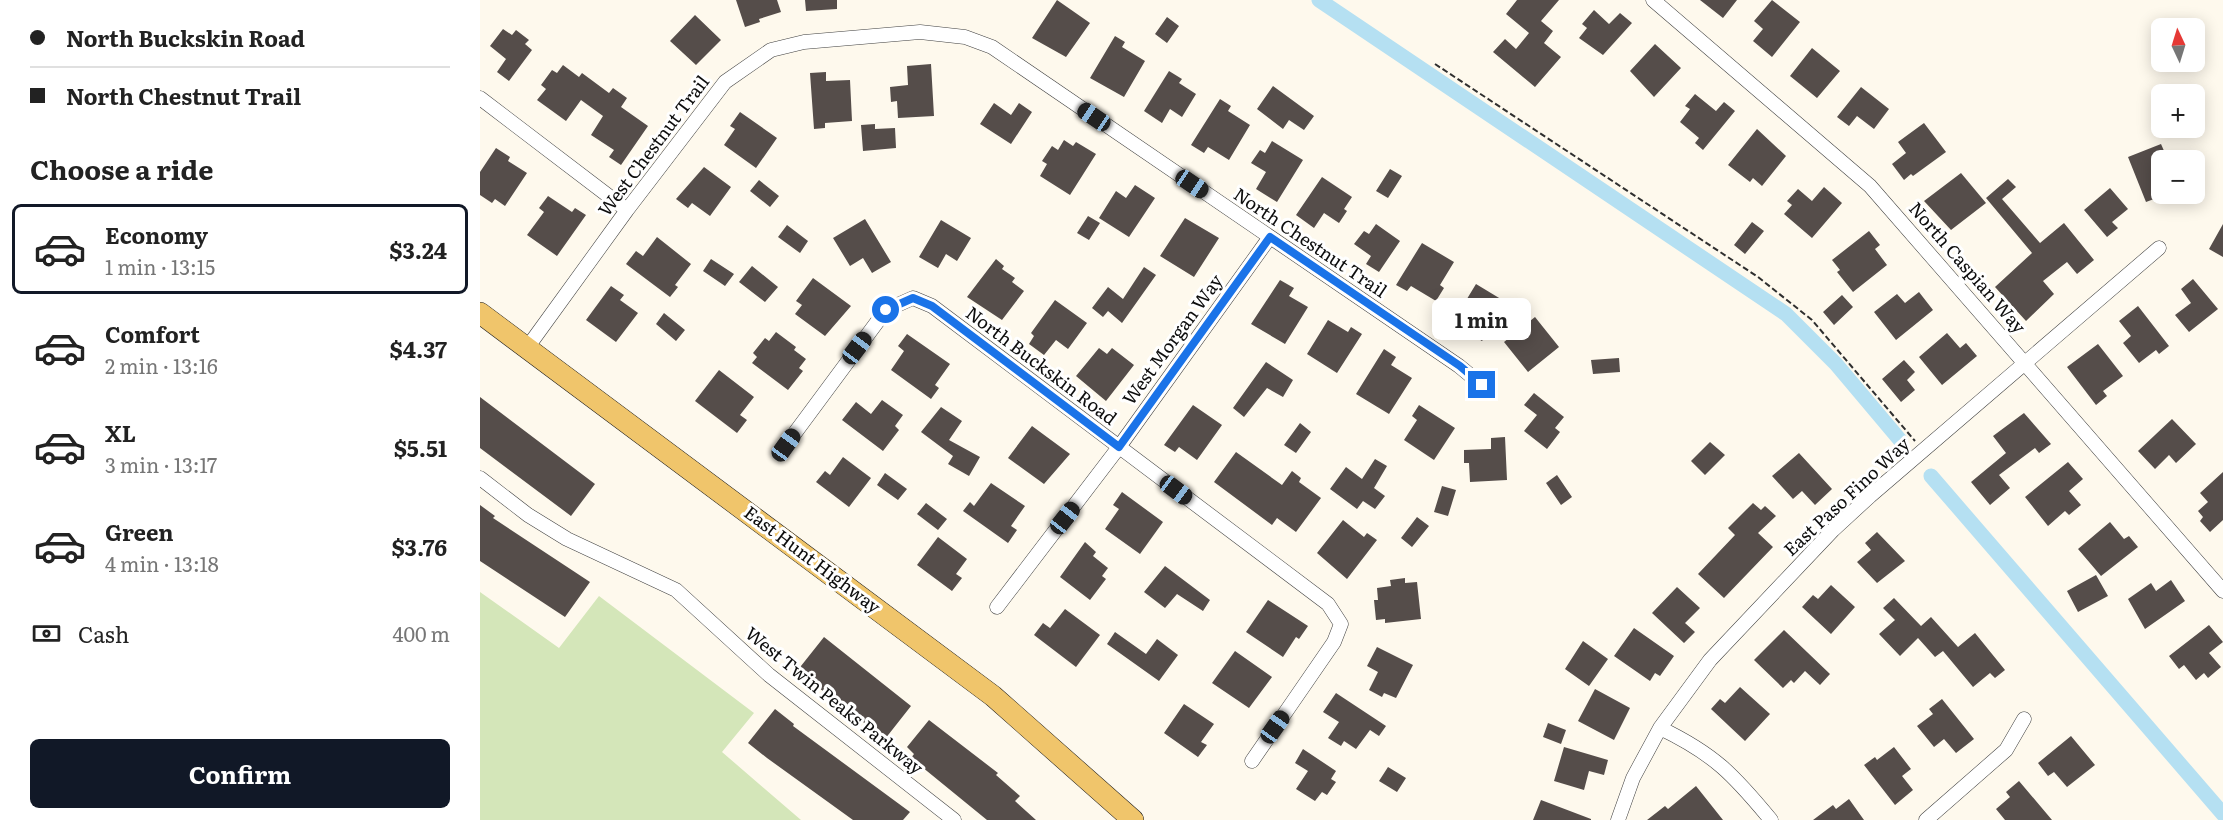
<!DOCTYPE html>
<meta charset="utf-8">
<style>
:root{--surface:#fff;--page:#f6f6f6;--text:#222;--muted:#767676;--line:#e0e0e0;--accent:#111827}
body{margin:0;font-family:Literata,serif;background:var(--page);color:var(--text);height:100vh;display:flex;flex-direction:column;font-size:22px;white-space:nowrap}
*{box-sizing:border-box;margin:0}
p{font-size:20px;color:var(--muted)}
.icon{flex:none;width:33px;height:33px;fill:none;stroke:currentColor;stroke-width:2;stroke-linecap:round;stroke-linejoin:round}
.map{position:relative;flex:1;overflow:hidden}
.details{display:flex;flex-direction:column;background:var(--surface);width:480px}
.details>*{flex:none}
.banner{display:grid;align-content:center;height:132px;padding:0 30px;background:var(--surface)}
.needle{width:39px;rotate:356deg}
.fabs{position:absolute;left:1671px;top:18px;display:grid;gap:12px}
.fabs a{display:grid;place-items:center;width:54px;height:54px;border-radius:9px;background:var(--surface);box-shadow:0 3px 15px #0003;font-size:30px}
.end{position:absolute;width:27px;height:27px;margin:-14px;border:8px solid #1a73e8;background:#fff;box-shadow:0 0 0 3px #fff}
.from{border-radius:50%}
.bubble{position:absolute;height:42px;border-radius:9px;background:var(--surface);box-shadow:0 3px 15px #0003;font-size:20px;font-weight:700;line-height:42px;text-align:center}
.car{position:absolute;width:18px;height:36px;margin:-18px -9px;border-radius:8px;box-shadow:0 0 4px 2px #0007;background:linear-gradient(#222 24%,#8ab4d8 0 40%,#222 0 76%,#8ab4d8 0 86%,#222 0)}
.banner b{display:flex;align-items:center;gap:21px;height:57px;font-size:22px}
.banner b+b{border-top:2px solid var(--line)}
.banner i{width:15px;height:15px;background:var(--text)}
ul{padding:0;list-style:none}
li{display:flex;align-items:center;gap:18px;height:90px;margin:0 12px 9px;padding:0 18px;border:3px solid transparent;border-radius:9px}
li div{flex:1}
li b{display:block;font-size:22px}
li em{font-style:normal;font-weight:700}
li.active{border-color:var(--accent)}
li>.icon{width:54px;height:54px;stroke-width:1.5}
h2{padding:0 30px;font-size:27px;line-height:72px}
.pay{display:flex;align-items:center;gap:15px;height:66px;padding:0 30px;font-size:22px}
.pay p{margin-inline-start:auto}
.action{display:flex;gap:12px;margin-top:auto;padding:12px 30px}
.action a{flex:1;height:69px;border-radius:9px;background:var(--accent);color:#fff;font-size:24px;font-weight:700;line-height:69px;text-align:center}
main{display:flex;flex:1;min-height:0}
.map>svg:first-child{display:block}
</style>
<main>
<section class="details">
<div class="banner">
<b><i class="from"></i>North Buckskin Road</b>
<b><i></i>North Chestnut Trail</b>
</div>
<h2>Choose a ride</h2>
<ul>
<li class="active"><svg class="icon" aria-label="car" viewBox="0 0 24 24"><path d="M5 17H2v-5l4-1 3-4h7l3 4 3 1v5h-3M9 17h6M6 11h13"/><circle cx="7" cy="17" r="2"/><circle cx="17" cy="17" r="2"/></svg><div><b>Economy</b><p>1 min · 13:15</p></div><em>$3.24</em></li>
<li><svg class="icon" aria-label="car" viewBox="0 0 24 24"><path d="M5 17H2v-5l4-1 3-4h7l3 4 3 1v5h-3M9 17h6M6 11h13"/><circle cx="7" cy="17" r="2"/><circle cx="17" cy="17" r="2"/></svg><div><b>Comfort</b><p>2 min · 13:16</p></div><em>$4.37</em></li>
<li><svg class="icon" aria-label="car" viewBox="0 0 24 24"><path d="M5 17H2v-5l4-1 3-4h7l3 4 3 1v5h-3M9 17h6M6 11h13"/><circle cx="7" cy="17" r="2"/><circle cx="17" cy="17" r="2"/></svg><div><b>XL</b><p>3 min · 13:17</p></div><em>$5.51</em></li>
<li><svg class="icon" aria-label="car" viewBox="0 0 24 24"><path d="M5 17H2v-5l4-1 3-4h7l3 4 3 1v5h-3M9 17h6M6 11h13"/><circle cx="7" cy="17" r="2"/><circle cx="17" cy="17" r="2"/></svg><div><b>Green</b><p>4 min · 13:18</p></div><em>$3.76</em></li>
</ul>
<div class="pay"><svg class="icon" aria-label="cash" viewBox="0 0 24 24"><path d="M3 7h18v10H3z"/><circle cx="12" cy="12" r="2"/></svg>Cash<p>400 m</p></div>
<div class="action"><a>Confirm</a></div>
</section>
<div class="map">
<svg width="1743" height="820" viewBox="0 0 1743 820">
<rect width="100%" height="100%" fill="#fef9ed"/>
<path fill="#d4e6b9" d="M0,592L79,648L119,596L274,713L242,752L321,820H0Z"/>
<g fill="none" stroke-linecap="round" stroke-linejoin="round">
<path stroke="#b5e0f2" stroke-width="15" d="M839,0L1306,314L1356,364L1420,440
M1451,476L1743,814"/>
</g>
<path fill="#554d4a" d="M256,0H297L301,12L279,19L280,22L265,27Z
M325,0H357V9L326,11Z
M577,0L610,23L586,57L552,38Z
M1037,0H1079L1061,21L1073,31L1064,43L1081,57L1055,87L1013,52L1025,39L1036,49L1049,33L1026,14Z
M1220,0H1257L1243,18Z
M1292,0L1320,22L1292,57L1273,41L1283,29L1274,21Z
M1114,10L1129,24L1140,13L1152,23L1123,55L1099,38L1107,28L1102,24Z
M215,15L241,40L216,65L190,41Z
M687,17L699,26L687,43L675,34Z
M23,29L32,35L36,30L49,40L45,44L52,50L29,81L17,72L26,59L10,46Z
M635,36L645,42L642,47L665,61L644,97L610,78Z
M1175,44L1201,68L1174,97L1150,71Z
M1332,48L1360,71L1337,98L1310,76Z
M451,64L454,116L418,118L417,101L411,102L410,87L428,85L427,66Z
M83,65L99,77L102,73L129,93L133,88L147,98L141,107L168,126L141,165L129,157L134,150L111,135L123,116L101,100L86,121L57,100L66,89L61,85L72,70L77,73Z
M689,71L702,79L699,83L716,94L702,117L690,109L682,123L664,111Z
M346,72V81L370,80L372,121L345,123V128L334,129L330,73Z
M793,86L834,116L824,130L809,120L803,129L777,109Z
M1381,87L1409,109L1394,129L1377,116L1369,126L1357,117Z
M1215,94L1236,111L1244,102L1255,111L1223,150L1215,143L1219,138L1200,122L1210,109L1205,106Z
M740,99L751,106L748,111L770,125L749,160L728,147L724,153L711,145Z
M514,103L531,115L539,103L552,112L531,144L500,124Z
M260,112L297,138L276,168L244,145L255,129L250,126Z
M1444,123L1466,152L1433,176L1431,174L1424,180L1412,164L1426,153L1418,142Z
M395,124V129L415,128L416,148L383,151L381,125Z
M1277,129L1306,156L1282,186L1273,178L1270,182L1248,165Z
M584,140L593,146L596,142L616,154L590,195L560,176L567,164L562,161L572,146L578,150Z
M792,141L823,160L797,202L776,189L786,172L771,163L780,150L785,153Z
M1681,144L1688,160H1682V196L1666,202L1648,157Z
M16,148L30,157L28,161L47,173L25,206L15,199L12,203L0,195V172Z
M224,167L251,187L230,216L212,203L208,208L196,199Z
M910,169L922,176L908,198L896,191Z
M1481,173L1506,203L1471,230L1444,201Z
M842,177L872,197L864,209L867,211L859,223L844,213L834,228L816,215Z
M1528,179L1536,187L1522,199L1560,243L1584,223L1614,260L1597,274L1587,262L1563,281L1574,294L1546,321L1515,287L1552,253L1506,198Z
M279,180L299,196L290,207L270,191Z
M655,185L675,198L649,237L619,218L636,191L646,198Z
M1344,187L1362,203L1332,238L1304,214L1312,205L1307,201L1318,189L1332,201Z
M1630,188L1648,209L1632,222L1638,228L1627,237L1604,210Z
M68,196L92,212L95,208L106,215L77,256L47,235L64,212L59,208Z
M608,216L620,223L609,240L597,233Z
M705,218L739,238L714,277L680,256Z
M385,219L411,262L392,273L383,258L370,266L353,238Z
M461,220L491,238L477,261L466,254L458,268L439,257Z
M1272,222L1284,231L1265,254L1254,245Z
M896,224L920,241L899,272L886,264L891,256L874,244L884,231L889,234Z
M1743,224V257L1729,249Z
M307,225L328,241L320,253L298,237Z
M1389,231L1400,245L1395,249L1407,265L1373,292L1357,272L1360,270L1352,260Z
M177,237L211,264L195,285L198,287L190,297L146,264L156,251L163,256Z
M942,243L974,262L960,285L964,288L956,301L931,286L927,291L916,285Z
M231,259L254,274L245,286L223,271Z
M516,259L524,266L522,269L535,278L532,282L544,291L522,320L487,297Z
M272,266L298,287L285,302L259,282Z
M664,267L676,275L642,323L628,311L623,317L612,308L628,287L643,299Z
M333,278L371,306L345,336L315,314L322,305L316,301Z
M1713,279L1738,309L1709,332L1695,315L1711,303L1701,289Z
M800,280L814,288L809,296L828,307L805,344L771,324Z
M996,284L1034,307L1014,339L1007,334L1002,341L990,334L994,328L976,317Z
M131,286L144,295L140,300L158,313L136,342L106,320Z
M1439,292L1453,310L1416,340L1394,312L1417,294L1425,303Z
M1362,295L1373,307L1354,325L1343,312Z
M575,300L607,323L588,349L576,340L564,355L549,344L554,336L551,333Z
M1658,306L1689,346L1679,354L1676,350L1659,363L1643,343L1651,336L1639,321Z
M184,313L205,330L196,341L176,324Z
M1055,317L1079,347L1048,372L1024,342Z
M848,320L868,332L871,327L882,334L857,373L827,354Z
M296,332L316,347L314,350L326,359L319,368L323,371L308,390L272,363L277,357L273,353L285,338L289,341Z
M1467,333L1480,348L1486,343L1497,356L1462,385L1439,357Z
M427,334L470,364L455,385L459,388L451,399L411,370L424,351L418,346Z
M1618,344L1643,376L1623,391L1627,396L1616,405L1587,367Z
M619,348L627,354L632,348L654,365L626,401L596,376Z
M904,349L916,357L911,365L932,378L909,414L876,394Z
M1139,358L1140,372L1113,374L1111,360Z
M1424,360L1435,372L1427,380L1435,390L1421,402L1402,379Z
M786,362L813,380L803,397L787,388L764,417L753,408Z
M239,370L274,397L260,415L267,420L257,433L215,401Z
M1054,393L1084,417L1075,428L1080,432L1067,449L1044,431L1057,415L1044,405Z
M0,397L115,484L91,516L0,448Z
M402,400L423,415L415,426L419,430L403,451L362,420L376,402L391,414Z
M713,405L742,425L717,460L699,447L695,452L684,445Z
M939,405L975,428L954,460L924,440L937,420L932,416Z
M461,407L482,421L469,440L500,457L489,476L468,464L473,456L441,432Z
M1544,413L1571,444L1559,453L1555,448L1519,475L1530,488L1510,505L1491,482L1526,453L1513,436Z
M1692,419L1716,444L1696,463L1689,455L1675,469L1658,451Z
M820,423L831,432L816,453L804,445Z
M552,426L590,454L564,484L528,458Z
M1025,437L1027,480L990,482L989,463H984V450L1011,449V438Z
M1230,442L1245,455L1225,475L1211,461Z
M756,452L802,485L812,471L821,478L819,482L841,498L816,532L797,518L792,525L734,482Z
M1319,453L1352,489L1335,505L1322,491L1313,499L1292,476Z
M363,457L391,478L369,507L336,482L345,471L350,475Z
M895,459L907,466L894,488L905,496L895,509L883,501L877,509L850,489L866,467L882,479Z
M1588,462L1603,479L1589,491L1601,505L1589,515L1585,511L1568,526L1545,497Z
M1743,472V520L1730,532L1720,521L1723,517L1718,511L1728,502L1720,493Z
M405,473L427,489L418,500L397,485Z
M1077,475L1092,497L1081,505L1066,483Z
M511,483L545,506L531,526L537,530L528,543L483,511L490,502L494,506Z
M962,486L976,490L968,516L954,512Z
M642,492L683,522L660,554L625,529L639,509L633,505Z
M446,503L467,519L458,530L437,514Z
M1273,503L1281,510L1285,506L1296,516L1278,533L1293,547L1244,598L1218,574L1255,535L1248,528Z
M0,505L15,516L13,518L110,582L85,617L0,561Z
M937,517L949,526L932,547L921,538Z
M863,520L884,537L887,533L897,540L867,579L837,553Z
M1630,522L1644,539L1649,536L1658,547L1621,576L1598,549Z
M1397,532L1425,561L1397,583L1377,562L1391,550L1385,543Z
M458,537L487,559L476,574L482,578L472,591L437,565Z
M605,542L616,552L613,556L628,568L622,576L626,579L610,600L580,577Z
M685,566L730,600L723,611L697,594L685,608L664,592Z
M1616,575L1628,596L1598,612L1587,591Z
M925,578V583L937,582L941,619L905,623V619L896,620L894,600H898L897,588L911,586L910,580Z
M1691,580L1705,601L1665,629L1648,599L1671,583L1676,591Z
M1351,585L1375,607L1351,634L1322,607L1333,595L1338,599Z
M1197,587L1220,608L1205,623L1215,632L1204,643L1172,613Z
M1414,598L1441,626L1451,617L1478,647L1495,633L1525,670L1515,678L1510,673L1493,687L1463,651L1455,657L1438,638L1420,656L1399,634L1415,620L1403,608Z
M788,600L828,626L819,639L816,637L803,657L766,632Z
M585,609L620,635L596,667L554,635L563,623L570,628Z
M1729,625L1743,642L1729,653L1741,667L1728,678L1724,673L1716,680L1704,665L1699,669L1689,656Z
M1154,628L1194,656L1180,676L1175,673L1170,681L1134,656Z
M1304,630L1350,674L1340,685L1325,671L1314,683L1311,680L1303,688L1274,660Z
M635,632L666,654L677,639L698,655L679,681L627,644Z
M344,637L431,706L405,739L317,671Z
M1103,641L1128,659L1109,686L1085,669Z
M897,647L933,665L916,698L904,693L902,697L889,690L898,672L887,666Z
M755,651L792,677L769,708L732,683Z
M1260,687L1290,714L1265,741L1231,709L1240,699L1245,703Z
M1115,689L1150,708L1134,740L1098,721Z
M856,693L906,726L899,736L890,730L876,749L864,741L861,746L848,738L859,722L843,712Z
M1462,699L1494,739L1476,753L1464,739L1454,747L1437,726L1453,714L1449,709Z
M704,704L734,724L721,742L727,745L718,757L684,733Z
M295,709L314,724L313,726L430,812L423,820H373L287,758L268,743Z
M449,720L518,773L516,775L540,796L535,801L556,820H507L431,758L434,754L427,747Z
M1068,723L1086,730L1081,744L1063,737Z
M1591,736L1615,765L1587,787L1574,772L1568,776L1558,763Z
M1084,747L1128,760L1124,775L1109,771L1104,790L1074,781Z
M1414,747L1431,769L1422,776L1433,790L1415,805L1384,765L1395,757L1397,760Z
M823,749L856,771L851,779L856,782L847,795L842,792L835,801L816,789L828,771L815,763Z
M908,767L926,778L917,792L899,781Z
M1539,781L1572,820H1525L1516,809L1530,797L1526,792Z
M1216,786L1243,820H1167L1185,806L1188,809Z
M1369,799L1384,820H1333L1353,805L1356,809Z
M1061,800L1111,819V820H1053Z"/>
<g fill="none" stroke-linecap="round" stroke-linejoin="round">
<defs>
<path id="street" d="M1173,0L1390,186L1743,591
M0,98L147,210
M47,348L147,210L245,82L291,50L324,42L440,32L485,37L512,47L979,366L1002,385
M306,445L406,310L433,298L452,306L848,604L861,624L854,642L772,761
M0,478L48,515L87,539L196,590L289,675L474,820
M517,607L639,447L790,237
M1180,728C1234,754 1253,774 1291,820
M1138,820L1153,778L1180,728L1230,660L1353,530L1390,496L1679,248
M1446,820L1526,750L1544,719"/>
<path id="primary" d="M0,313L513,696L653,820"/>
</defs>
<use href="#street" stroke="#404040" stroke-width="15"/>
<use href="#primary" stroke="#1e1e1e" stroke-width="22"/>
<path stroke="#2f2f2f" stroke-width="2" stroke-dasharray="6 3" stroke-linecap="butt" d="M955,64L1278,277L1332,320L1435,441"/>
<use href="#street" stroke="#fff" stroke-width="14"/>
<use href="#primary" stroke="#f0c56b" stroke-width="21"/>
</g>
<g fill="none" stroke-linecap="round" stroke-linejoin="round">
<path stroke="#1a73e8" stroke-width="8" d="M406,310L433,298L452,306L639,447L790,237L980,366L1002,385"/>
</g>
<g text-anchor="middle" stroke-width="6" stroke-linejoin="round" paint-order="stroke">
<g font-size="18" fill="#0d0d0d" stroke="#fff">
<text transform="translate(174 146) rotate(-53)" y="6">West Chestnut Trail</text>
<text transform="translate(830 243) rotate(34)" y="6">North Chestnut Trail</text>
<text transform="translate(1487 268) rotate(49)" y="6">North Caspian Way</text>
<text transform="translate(693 340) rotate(-54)" y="6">West Morgan Way</text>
<text transform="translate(561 366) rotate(37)" y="6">North Buckskin Road</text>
<text transform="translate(1367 497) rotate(-43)" y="6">East Paso Fino Way</text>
<text transform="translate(332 560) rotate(37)" y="6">East Hunt Highway</text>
<text transform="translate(354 701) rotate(39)" y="6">West Twin Peaks Parkway</text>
</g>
</g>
</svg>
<div class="fabs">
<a><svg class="needle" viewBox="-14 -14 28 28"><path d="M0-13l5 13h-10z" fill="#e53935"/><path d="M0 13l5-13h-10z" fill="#767676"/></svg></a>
<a>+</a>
<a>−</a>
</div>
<i class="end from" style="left:406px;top:310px"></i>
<i class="end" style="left:1002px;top:385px"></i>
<div class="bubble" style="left:952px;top:298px;width:99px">1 min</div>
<i class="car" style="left:614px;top:117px;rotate:304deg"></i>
<i class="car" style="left:712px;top:184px;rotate:124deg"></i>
<i class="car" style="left:377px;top:348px;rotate:37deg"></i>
<i class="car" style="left:306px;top:445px;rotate:36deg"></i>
<i class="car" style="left:696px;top:490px;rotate:127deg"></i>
<i class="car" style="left:585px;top:518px;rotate:38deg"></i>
<i class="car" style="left:795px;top:727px;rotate:35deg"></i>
</div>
</main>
